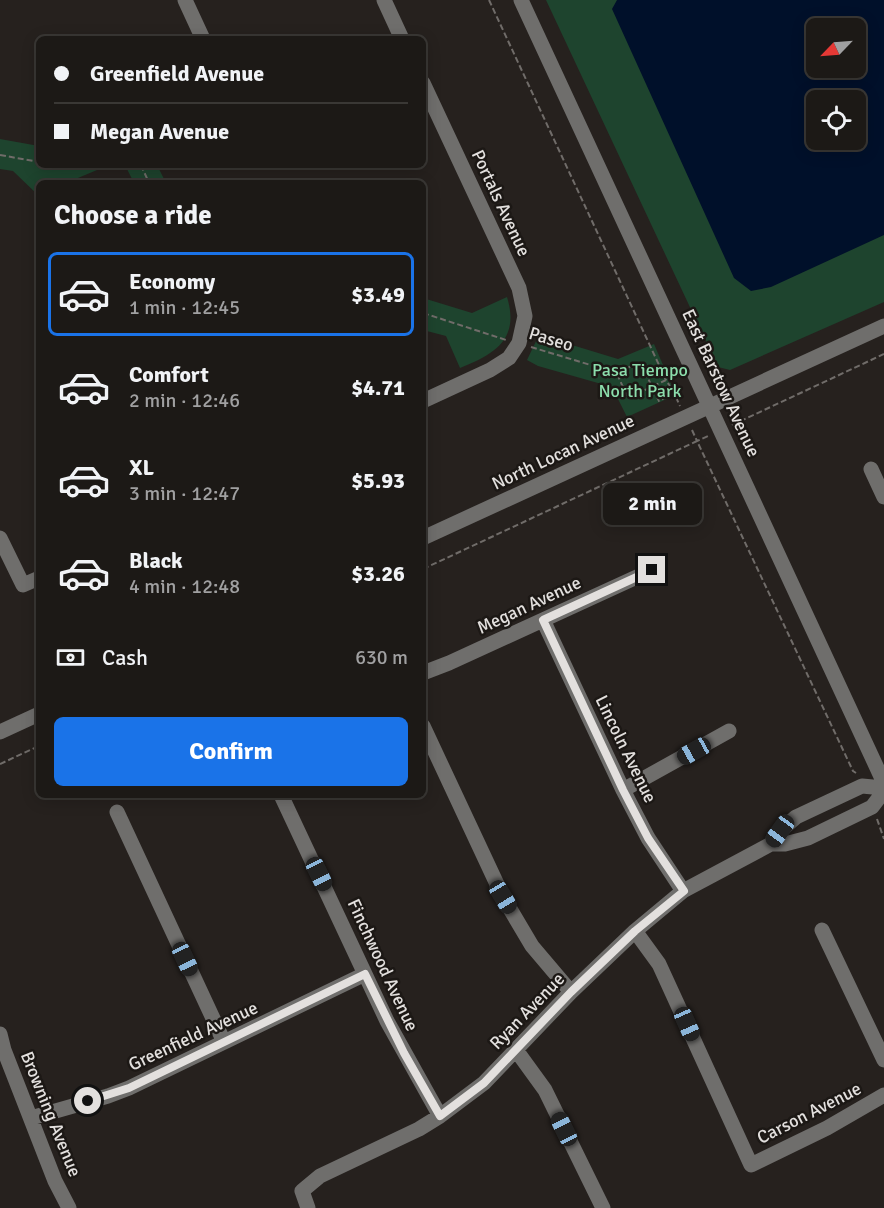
<!DOCTYPE html>
<meta charset="utf-8">
<style>
:root{--surface:#1c1916;--page:#292623;--text:#f1f3f6;--muted:#a0a0a1;--line:#3a3835;--accent:#1a73e8}
body{margin:0;font-family:Signika,sans-serif;background:var(--page);color:var(--text);height:100vh;display:flex;flex-direction:column;font-size:22px;white-space:nowrap}
*{box-sizing:border-box;margin:0}
p{font-size:20px;color:var(--muted)}
.icon{flex:none;width:33px;height:33px;fill:none;stroke:currentColor;stroke-width:2;stroke-linecap:round;stroke-linejoin:round}
.map{position:relative;flex:1;overflow:hidden}
.panel{position:absolute;left:36px;top:180px;width:390px;height:618px;display:flex;flex-direction:column;background:var(--surface);border-radius:9px;box-shadow:0 3px 15px #0003,0 0 0 2px var(--line)}
.panel>*{flex:none}
.banner{position:absolute;left:36px;top:36px;width:390px;height:132px;border-radius:9px;box-shadow:0 3px 15px #0003,0 0 0 2px var(--line);display:grid;align-content:center;height:132px;padding:0 18px;background:var(--surface)}
.needle{width:39px;rotate:245deg}
.buttons{position:absolute;left:806px;top:18px;display:grid;gap:12px}
.buttons a{display:grid;place-items:center;width:60px;height:60px;border-radius:9px;background:var(--surface);box-shadow:0 3px 15px #0003,0 0 0 2px var(--line);font-size:30px}
.end{position:absolute;width:27px;height:27px;margin:-14px;border:8px solid #e3e0de;background:#111;box-shadow:0 0 0 3px #111}
.from{border-radius:50%}
.bubble{position:absolute;height:42px;border-radius:9px;background:var(--surface);box-shadow:0 3px 15px #0003,0 0 0 2px var(--line);font-size:20px;font-weight:700;line-height:42px;text-align:center}
.car{position:absolute;width:18px;height:36px;margin:-18px -9px;border-radius:8px;box-shadow:0 0 4px 2px #0007;background:linear-gradient(#222 24%,#8ab4d8 0 40%,#222 0 76%,#8ab4d8 0 86%,#222 0)}
.banner b{display:flex;align-items:center;gap:21px;height:57px;font-size:22px}
.banner b+b{border-top:2px solid var(--line)}
.banner i{width:15px;height:15px;background:var(--text)}
ul{padding:0;list-style:none}
li{display:flex;align-items:center;gap:18px;height:84px;margin:0 12px 9px;padding:0 6px;border:3px solid transparent;border-radius:9px}
li div{flex:1}
li b{display:block;font-size:22px}
li em{font-style:normal;font-weight:700}
li.current{border-color:var(--accent)}
li>.icon{width:54px;height:54px;stroke-width:1.5}
h2{padding:0 18px;font-size:27px;line-height:72px}
.pay{display:flex;align-items:center;gap:15px;height:66px;padding:0 18px;font-size:22px}
.pay p{margin-inline-start:auto}
.button{display:flex;gap:12px;margin-top:auto;padding:12px 18px}
.button a{flex:1;height:69px;border-radius:9px;background:var(--accent);color:#fff;font-size:24px;font-weight:700;line-height:69px;text-align:center}
.map>svg:first-child{display:block}
</style>
<div class="map">
<svg width="884" height="1208" viewBox="0 0 884 1208">
<rect width="100%" height="100%" fill="#26211e"/>
<path fill="#1e442e" fill-rule="evenodd" d="M546,0H884V302L730,370L718,367ZM816,28H855V68H816ZM816,100H855V140H816Z
M0,139L39,146V165H109L66,183H39V196L13,171L0,169Z
M125,165H157L166,183H134Z
M507,297C520,339 495,354 460,368L446,336L423,330V298L472,313Z
M539,335L618,359L654,344L672,386L671,397L627,417L612,387L538,366L527,360Z"/>
<path fill="#00102a" fill-rule="evenodd" d="M617,0H884V235L771,287L751,291L734,278L612,9ZM816,28H855V68H816ZM816,100H855V140H816Z"/>
<g fill="none" stroke-linecap="round" stroke-linejoin="round">
<path stroke="#706c69" stroke-width="2" stroke-dasharray="6 3" stroke-linecap="butt" d="M489,0L666,380
M0,155L39,162
M60,165H78
M141,165L149,183
M423,313L506,340
M531,347L617,373L640,362L659,401L674,393L680,406
M617,374L628,398L666,380L674,393
M732,425L884,354
M692,430L697,441L708,436
M423,569L697,441L853,771L856,773
M0,764L39,746
M877,819L884,839"/>
<path stroke="#6f6e6c" stroke-width="15" d="M185,0L203,39
M384,0L402,39
M521,0L884,783
M423,83L519,288L525,316L519,343L509,358L490,370L423,401
M871,469L884,497
M0,538L23,585L39,578
M423,538L884,326
M543,620L623,790L648,838L683,891
M423,673L449,663L652,570
M423,726L503,897L532,946L571,992
M0,732L39,714
M623,790L729,731
M281,795L387,1021L440,1116
M117,812L224,1042
M771,844H785L808,838L872,807L884,791
M822,930L884,1060
M635,931L659,964L751,1165L827,1128L884,1095
M0,1034L4,1050L55,1181L69,1208
M516,1050L545,1090L603,1208
M31,1118L108,1096L129,1088L365,974
M308,1208L302,1191L320,1176L419,1129L440,1116L484,1083L571,992L635,931L683,891L771,844L780,831L796,817L862,786L884,788"/>
</g>
<g fill="none" stroke-linecap="round" stroke-linejoin="round">
<path stroke="#e3e0de" stroke-width="8" d="M88,1101L129,1088L365,974L404,1053L440,1116L484,1083L571,992L635,931L684,891L648,838L623,790L543,620L652,570"/>
</g>
<g text-anchor="middle" stroke-width="5" stroke-linejoin="round" paint-order="stroke">
<g font-size="18" fill="#e3e0de" stroke="#1c1815">
<text transform="translate(501 203) rotate(65)" y="6">Portals Avenue</text>
<text transform="translate(551 339) rotate(17)" y="6">Paseo</text>
<text transform="translate(721 383) rotate(65)" y="6">East Barstow Avenue</text>
<text transform="translate(563 452) rotate(-25)" y="6">North Locan Avenue</text>
<text transform="translate(529 605) rotate(-25)" y="6">Megan Avenue</text>
<text transform="translate(626 749) rotate(64)" y="6">Lincoln Avenue</text>
<text transform="translate(383 965) rotate(65)" y="6">Finchwood Avenue</text>
<text transform="translate(527 1011) rotate(-46)" y="6">Ryan Avenue</text>
<text transform="translate(193 1036) rotate(-25)" y="6">Greenfield Avenue</text>
<text transform="translate(809 1113) rotate(-27)" y="6">Carson Avenue</text>
<text transform="translate(51 1114) rotate(68)" y="6">Browning Avenue</text>
</g>
<g font-size="18" fill="#8cdeac" stroke="#1c1815">
<text x="640" y="376">Pasa Tiempo<tspan x="640" dy="21">North Park</tspan></text>
</g>
</g>
</svg>
<div class="buttons">
<a><svg class="needle" viewBox="-14 -14 28 28"><path d="M0-13l5 13h-10z" fill="#e53935"/><path d="M0 13l5-13h-10z" fill="#a0a0a1"/></svg></a>
<a><svg class="icon" aria-label="locate" viewBox="0 0 24 24"><circle cx="12" cy="12" r="6"/><path d="M12 2v4M12 18v4M2 12h4M18 12h4"/></svg></a>
</div>
<i class="end from" style="left:88px;top:1101px"></i>
<i class="end" style="left:652px;top:570px"></i>
<div class="bubble" style="left:603px;top:483px;width:99px">2 min</div>
<i class="car" style="left:694px;top:751px;rotate:241deg"></i>
<i class="car" style="left:780px;top:831px;rotate:216deg"></i>
<i class="car" style="left:319px;top:874px;rotate:154deg"></i>
<i class="car" style="left:503px;top:897px;rotate:149deg"></i>
<i class="car" style="left:185px;top:959px;rotate:155deg"></i>
<i class="car" style="left:687px;top:1024px;rotate:156deg"></i>
<i class="car" style="left:564px;top:1129px;rotate:334deg"></i>
<div class="banner">
<b><i class="from"></i>Greenfield Avenue</b>
<b><i></i>Megan Avenue</b>
</div>
<section class="panel">
<h2>Choose a ride</h2>
<ul>
<li class="current"><svg class="icon" aria-label="car" viewBox="0 0 24 24"><path d="M5 17H2v-5l4-1 3-4h7l3 4 3 1v5h-3M9 17h6M6 11h13"/><circle cx="7" cy="17" r="2"/><circle cx="17" cy="17" r="2"/></svg><div><b>Economy</b><p>1 min · 12:45</p></div><em>$3.49</em></li>
<li><svg class="icon" aria-label="car" viewBox="0 0 24 24"><path d="M5 17H2v-5l4-1 3-4h7l3 4 3 1v5h-3M9 17h6M6 11h13"/><circle cx="7" cy="17" r="2"/><circle cx="17" cy="17" r="2"/></svg><div><b>Comfort</b><p>2 min · 12:46</p></div><em>$4.71</em></li>
<li><svg class="icon" aria-label="car" viewBox="0 0 24 24"><path d="M5 17H2v-5l4-1 3-4h7l3 4 3 1v5h-3M9 17h6M6 11h13"/><circle cx="7" cy="17" r="2"/><circle cx="17" cy="17" r="2"/></svg><div><b>XL</b><p>3 min · 12:47</p></div><em>$5.93</em></li>
<li><svg class="icon" aria-label="car" viewBox="0 0 24 24"><path d="M5 17H2v-5l4-1 3-4h7l3 4 3 1v5h-3M9 17h6M6 11h13"/><circle cx="7" cy="17" r="2"/><circle cx="17" cy="17" r="2"/></svg><div><b>Black</b><p>4 min · 12:48</p></div><em>$3.26</em></li>
</ul>
<div class="pay"><svg class="icon" aria-label="cash" viewBox="0 0 24 24"><path d="M3 7h18v10H3z"/><circle cx="12" cy="12" r="2"/></svg>Cash<p>630 m</p></div>
<div class="button"><a>Confirm</a></div>
</section>
</div>
